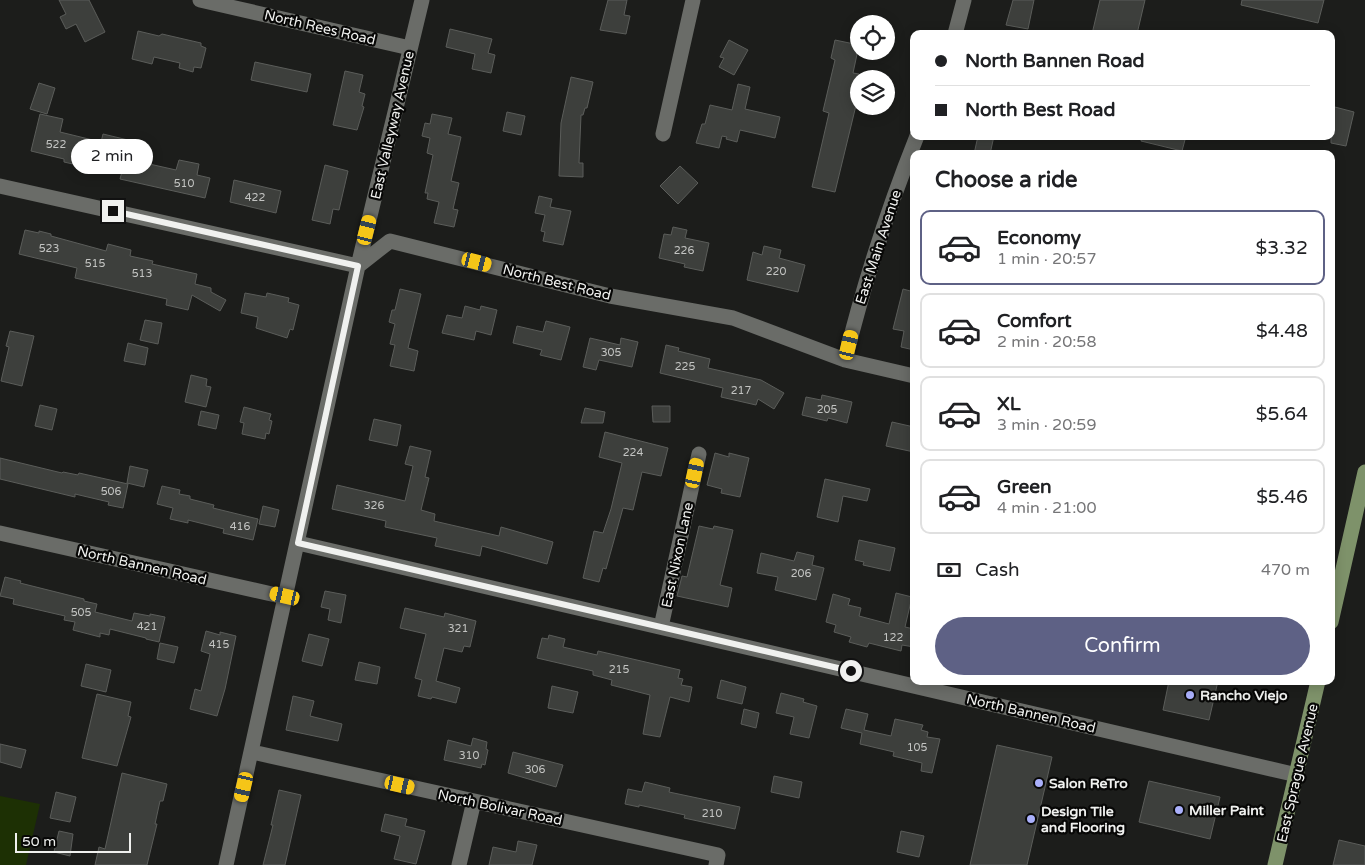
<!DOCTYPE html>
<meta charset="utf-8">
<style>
:root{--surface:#fff;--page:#f2f2f2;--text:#202124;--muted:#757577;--line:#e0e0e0;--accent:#5e6185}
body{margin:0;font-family:"Varela Round",sans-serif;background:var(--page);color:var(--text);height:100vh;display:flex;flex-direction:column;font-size:19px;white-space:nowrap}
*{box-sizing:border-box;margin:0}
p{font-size:16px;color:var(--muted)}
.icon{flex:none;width:28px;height:28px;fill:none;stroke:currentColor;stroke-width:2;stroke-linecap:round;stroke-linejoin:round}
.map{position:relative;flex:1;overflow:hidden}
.details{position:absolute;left:910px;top:150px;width:425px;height:535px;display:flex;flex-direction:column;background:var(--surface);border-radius:10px;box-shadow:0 2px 12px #0003}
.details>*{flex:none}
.banner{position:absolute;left:910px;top:30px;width:425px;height:110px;border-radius:10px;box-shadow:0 2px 12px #0003;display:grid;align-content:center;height:110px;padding:0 25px;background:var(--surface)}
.tools{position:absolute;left:850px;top:15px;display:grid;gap:10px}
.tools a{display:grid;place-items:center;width:45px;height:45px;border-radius:50%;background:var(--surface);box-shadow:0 2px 12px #0003;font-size:25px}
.scale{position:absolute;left:15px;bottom:12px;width:116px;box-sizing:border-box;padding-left:5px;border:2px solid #f0f1ef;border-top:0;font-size:14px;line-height:18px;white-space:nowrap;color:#f0f1ef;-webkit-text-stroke:4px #070706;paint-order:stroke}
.end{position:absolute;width:22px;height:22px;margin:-11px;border:6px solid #f0f1ef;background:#111;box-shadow:0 0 0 2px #111}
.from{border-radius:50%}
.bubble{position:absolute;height:35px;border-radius:18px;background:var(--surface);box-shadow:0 2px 12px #0003;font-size:16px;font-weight:600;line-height:35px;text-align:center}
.car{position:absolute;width:15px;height:30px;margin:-15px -8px;border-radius:6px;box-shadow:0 0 4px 1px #0007;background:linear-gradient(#f5c518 24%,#345 0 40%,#f5c518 0 76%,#345 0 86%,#f5c518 0)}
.banner b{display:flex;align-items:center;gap:18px;height:48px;font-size:19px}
.banner b+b{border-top:1px solid var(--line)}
.banner i{width:12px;height:12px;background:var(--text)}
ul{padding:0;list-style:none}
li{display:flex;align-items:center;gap:15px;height:75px;margin:0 10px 8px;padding:0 15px;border:2px solid var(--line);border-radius:10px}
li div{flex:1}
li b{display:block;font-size:19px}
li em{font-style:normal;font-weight:600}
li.active{border-color:var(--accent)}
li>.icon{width:45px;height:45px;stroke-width:1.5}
h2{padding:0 25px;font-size:22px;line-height:60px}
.pay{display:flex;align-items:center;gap:12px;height:55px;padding:0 25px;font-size:19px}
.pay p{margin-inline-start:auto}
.button{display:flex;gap:10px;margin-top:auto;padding:10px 25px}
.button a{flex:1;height:58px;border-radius:30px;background:var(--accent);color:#fff;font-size:20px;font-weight:600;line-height:58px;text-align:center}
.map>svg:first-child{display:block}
</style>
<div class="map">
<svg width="1365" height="865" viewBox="0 0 1365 865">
<rect width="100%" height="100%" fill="#1c1d1b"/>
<path fill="#1d3004" d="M0,796L40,804L26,865H0Z"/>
<path fill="#3d3f3c" stroke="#5b5d5a" d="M59,0H89L105,32L85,42L76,24L66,29L60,17L66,14Z
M608,0H627L624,15L630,16L626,34L600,30Z
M1013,0H1034L1028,29L1006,25Z
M1100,0H1145L1137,34H1092Z
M1242,0H1324L1318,23L1241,5Z
M450,29L492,39L488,53L495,55L491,73L472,69L475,54L446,47Z
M138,31L159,36L162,34L201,43V46L206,48L201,68L194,67L193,72L179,68L180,63L154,57L152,64L132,59Z
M729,40L748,50L734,75L719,67L724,58L720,57Z
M835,40L859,45L853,73L859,74L855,92L859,93L835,192L812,187L829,113L823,111L835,60L831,58Z
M255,62L311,74L307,92L251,80Z
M345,71L363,75L359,92L365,94L362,106L364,107L357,130L333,125Z
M571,77L593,82L587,108H585L583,115H581L579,163H583V177L559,176L561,123Z
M39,83L55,88L47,114L30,109Z
M738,84L750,87L745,109L780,117L775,138L740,130L737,142L726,139L727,137L722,136L719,148L696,143L702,124H705L710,105L732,110Z
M1331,106L1354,112L1346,146L1331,143Z
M507,112L525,116L521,135L503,131Z
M40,114L63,119L60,132L101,142L103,134L149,145L145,163L176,170L179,160L199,164L197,175L210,178L205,198L120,179L124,164L79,154L77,165L64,162V159L31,151Z
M432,114L452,118L448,134L461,137L451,181L459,183L453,209L458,210L454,227L434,223L439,202L427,199L428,193H425L433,155L427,153L430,138L422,136L425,123L430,124Z
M978,136H994L990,154H974Z
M1142,136H1186L1182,151L1141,141Z
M325,165L348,171L339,210L333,209L330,224L312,220Z
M680,166L698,183L678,204L660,186Z
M234,180L281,191L276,213L230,202Z
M539,196L552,199L550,207L571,211L563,245L543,241L545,232L541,231L545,215L535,213Z
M673,227L687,230L685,238L709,243L703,271L684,267L685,264L659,258L664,234L671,235Z
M25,230L39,233V231L51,234V236L106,251L108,244L131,250L130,256L153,261L152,264L197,274L195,284L211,288V292L226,300L220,311L192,295L188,310L166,305L167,299L75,278L77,268L19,254Z
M764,246L781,250L779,258L805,265L798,292L747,280L753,252L762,255Z
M400,289L421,294L408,348L418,351L414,371L390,366L395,345L390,344L395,324L389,322L392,310H395Z
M903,289L914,292V350L901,347L904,331L893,329Z
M245,293L266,297L267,293L289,298L288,302L299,305L293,330L290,329L287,338L256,328L258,317L241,313Z
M465,306L480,310L481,306L497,310L491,335L476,331L474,340L442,333L447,315L462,318Z
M145,320L162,323L158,344L140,340Z
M546,321L570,327L561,360L540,355L542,350L513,343L517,326L543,332Z
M10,331L34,336L22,386L1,381L9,347L6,346Z
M590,338L620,345L621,338L638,342L632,367L599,360L596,370L583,367Z
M128,343L148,348L145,365L124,361Z
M666,345L679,348L678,351L710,359L708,368L761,380L784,393L774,409L758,399L756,405L721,397L723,388L660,373Z
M191,375L207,379L206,386L211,387L206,407L185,402Z
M822,395L852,402L847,423L828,418L827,421L802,415L806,397L821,400Z
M40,405L57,409L52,430L35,426Z
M652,406H670V422H653Z
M244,407L271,414L269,420L272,421L269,434L266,433L265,439L242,434L244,423L240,422Z
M585,408L605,412L603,423H581Z
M201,411L219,415L216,429L198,425Z
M374,419L401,425L397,446L369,440Z
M892,422L914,427V452L886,446Z
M605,432L668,448L661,476L642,472L633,510L623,508L606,569L603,568L599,582L583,578L594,531L603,533L611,509L622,463L599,457Z
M410,446L431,451L425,477L429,478L421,510L435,514L434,521L499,536L501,527L553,542L547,564L482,546L480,556L435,546L437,538L385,527L386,521L332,509L337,485L405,501L413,466L405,464Z
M715,453L729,457V453L749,458L740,497L721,493L722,489L707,485Z
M0,458L62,473L63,472L78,475L79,473L128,484L123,508L108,505L109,502L75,494V497L0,479Z
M130,466L148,470L144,487L127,483Z
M825,479L870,489L867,501L843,496L838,522L817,517Z
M162,486L180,490L179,494L190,496V499L214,505L213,508L258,519L253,540L223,533L224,529L188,520V523L170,519L173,508L157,504Z
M263,506L279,510L275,527L259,524Z
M699,526L713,529L714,526L733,530L720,585L732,588L728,607L677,596L682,576L687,577Z
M859,540L895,548L890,571L863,565L864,562L855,560Z
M797,552L814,556L812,565L824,568L816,600L775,590L778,577L757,573L761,553L794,561Z
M5,577L21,581L20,583L84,599V601L97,604L95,612L132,621L134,613L150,616V614L165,617L159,642L146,639V638L110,629L109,635L100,633V637L73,630L75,622L64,620L65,616L13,604L14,599L0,596Z
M325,591L346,595L341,623L328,620L330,609L321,607Z
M896,593L912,597L905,627L914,629V647L902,645L901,651L869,643L867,647L849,642L851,637L834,632L836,625L826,622L833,594L850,599L848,605L861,608L859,616L889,624Z
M405,608L444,617L445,613L476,621L470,647L464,646L462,652L444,648L436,681L460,688L456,703L432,697L431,699L418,696L422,680L415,678L426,634L400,628Z
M206,631L220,635V632L236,636L225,689L217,716L190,709L195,689L201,691L210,654L201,651Z
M309,634L329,639L322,666L302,661Z
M549,635L565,639L563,647L597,655L598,651L680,670L678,678L683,679L681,685L692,687L689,702L670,697L660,737L643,734L650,695L611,685L612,680L593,675V671L537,658L542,638L548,639Z
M160,643L178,647L174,663L157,659Z
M359,662L380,667L377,684L355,680Z
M86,664L111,670L106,692L81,686Z
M721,680L746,687L742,704L717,698Z
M1169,681H1218L1209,720L1163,710Z
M552,686L578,692L573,713L548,708Z
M781,693L804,699L803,702L817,706L809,738L790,734L794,717L776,713Z
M97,694L131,702L128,716L131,717L117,766L82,758Z
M293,696L314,701L310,716L342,724L338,741L286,730Z
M744,709L759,713L756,728L741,724Z
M846,709L868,714L864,730L891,736L895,719L923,725L921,730L928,732L927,737L940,739L932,773L921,771L922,763L893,756L894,752L860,744L862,733L841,728Z
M473,738L487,742L486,749L488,750L485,765L482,764L481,768L444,760L448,740L471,746Z
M0,744L26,750L21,768L0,762Z
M997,745L1052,757L1027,865H970Z
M513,752L563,765L556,787L508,773Z
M122,773L167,784L163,801H160L155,824H157L147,865H95L99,847L105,849Z
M774,776L802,782L799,798L771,792Z
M1149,781L1220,797L1210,839L1139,822Z
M645,782L670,788L669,792L740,807L735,829L684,818L685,815L639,805V807L625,804L628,789L642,792Z
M279,790L301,795L285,865H263L273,825H271Z
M56,792L76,797L70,822L50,818Z
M385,814L407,819L405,826L425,831L416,864L394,859L400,836L381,831Z
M59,831L73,834L70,856L54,852Z
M901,831L924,836L919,857L897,852Z
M1339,840L1365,846V865H1333Z
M518,841L537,845L532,865H489L493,847L516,852Z"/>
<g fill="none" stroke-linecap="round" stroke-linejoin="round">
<path stroke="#6a6c68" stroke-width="15" d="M200,0L410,48
M955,34L964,0
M663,134L693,0
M0,186L358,266L390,241L610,296L733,318L845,360L914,376
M845,360C864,283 887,211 917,136
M0,533L285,597
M298,543L1297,775
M661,627L699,454
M252,752L718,855L716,865
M226,865L358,266L422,0
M459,865L474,801"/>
<path stroke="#7e926a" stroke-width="15" d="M1331,622L1365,472
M1275,865L1318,681"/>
</g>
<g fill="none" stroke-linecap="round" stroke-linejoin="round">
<path stroke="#f0f1ef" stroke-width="6" d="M113,211L358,266L298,543L851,671"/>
</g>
<g fill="#aab0fb" stroke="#070706" stroke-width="2">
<circle cx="1190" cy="695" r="5"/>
<circle cx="1039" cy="783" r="5"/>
<circle cx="1179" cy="810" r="5"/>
<circle cx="1031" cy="819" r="5"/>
</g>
<g text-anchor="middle" stroke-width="4.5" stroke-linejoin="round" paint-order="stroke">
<g font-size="11" fill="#c3c4c2">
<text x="56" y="148">522</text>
<text x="184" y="187">510</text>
<text x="255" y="201">422</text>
<text x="49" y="252">523</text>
<text x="684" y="254">226</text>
<text x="95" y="267">515</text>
<text x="776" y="275">220</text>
<text x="142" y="277">513</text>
<text x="611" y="356">305</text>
<text x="685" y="370">225</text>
<text x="741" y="394">217</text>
<text x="827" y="413">205</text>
<text x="633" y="456">224</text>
<text x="111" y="495">506</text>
<text x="374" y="509">326</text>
<text x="240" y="530">416</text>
<text x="801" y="577">206</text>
<text x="81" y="616">505</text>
<text x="147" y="630">421</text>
<text x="458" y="632">321</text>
<text x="893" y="641">122</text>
<text x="219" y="648">415</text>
<text x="619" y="673">215</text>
<text x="917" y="751">105</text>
<text x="469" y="759">310</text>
<text x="535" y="773">306</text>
<text x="712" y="817">210</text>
</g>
<g font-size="14" fill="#f0f1ef" stroke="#070706">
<text transform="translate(320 27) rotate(13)" y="5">North Rees Road</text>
<text transform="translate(392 125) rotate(-77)" y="5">East Valleyway Avenue</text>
<text transform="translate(878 247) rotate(-72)" y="5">East Main Avenue</text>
<text transform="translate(557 282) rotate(14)" y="5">North Best Road</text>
<text transform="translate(677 555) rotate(-78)" y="5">East Nixon Lane</text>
<text transform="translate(142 565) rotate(13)" y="5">North Bannen Road</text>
<text transform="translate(1031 713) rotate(13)" y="5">North Bannen Road</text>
<text transform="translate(1297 773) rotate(-77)" y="5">East Sprague Avenue</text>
<text transform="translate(500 807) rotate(12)" y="5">North Bolivar Road</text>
</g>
<g font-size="14" font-weight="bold" fill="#f0f1ef" stroke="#070706" text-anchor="start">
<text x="1200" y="700">Rancho Viejo</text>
<text x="1049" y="788">Salon ReTro</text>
<text x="1189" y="815">Miller Paint</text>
<text x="1041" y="816">Design Tile<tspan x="1041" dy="16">and Flooring</tspan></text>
</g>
</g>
</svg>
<div class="tools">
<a><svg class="icon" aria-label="locate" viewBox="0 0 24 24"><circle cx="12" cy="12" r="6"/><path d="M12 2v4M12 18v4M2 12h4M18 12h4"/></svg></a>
<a><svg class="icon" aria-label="layers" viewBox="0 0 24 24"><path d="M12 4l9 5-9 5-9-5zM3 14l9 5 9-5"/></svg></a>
</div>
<div class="scale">50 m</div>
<i class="end from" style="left:851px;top:671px"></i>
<i class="end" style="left:113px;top:211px"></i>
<div class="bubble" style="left:71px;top:139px;width:82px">2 min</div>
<i class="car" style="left:367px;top:230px;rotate:14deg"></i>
<i class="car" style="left:477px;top:262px;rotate:104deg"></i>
<i class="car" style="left:849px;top:345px;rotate:13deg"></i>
<i class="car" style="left:695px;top:473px;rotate:12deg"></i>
<i class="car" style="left:285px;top:596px;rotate:283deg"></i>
<i class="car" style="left:400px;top:785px;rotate:103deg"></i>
<i class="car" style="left:244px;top:787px;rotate:193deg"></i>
<div class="banner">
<b><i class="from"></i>North Bannen Road</b>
<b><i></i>North Best Road</b>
</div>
<section class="details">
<h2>Choose a ride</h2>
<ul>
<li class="active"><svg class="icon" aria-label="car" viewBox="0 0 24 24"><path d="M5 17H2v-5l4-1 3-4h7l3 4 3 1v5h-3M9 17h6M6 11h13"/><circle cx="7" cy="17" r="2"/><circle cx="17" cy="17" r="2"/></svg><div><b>Economy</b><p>1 min · 20:57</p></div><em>$3.32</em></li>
<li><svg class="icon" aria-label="car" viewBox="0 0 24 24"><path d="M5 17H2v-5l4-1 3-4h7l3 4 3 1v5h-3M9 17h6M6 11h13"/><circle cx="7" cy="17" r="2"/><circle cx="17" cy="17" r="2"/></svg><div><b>Comfort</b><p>2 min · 20:58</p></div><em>$4.48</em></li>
<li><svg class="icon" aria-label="car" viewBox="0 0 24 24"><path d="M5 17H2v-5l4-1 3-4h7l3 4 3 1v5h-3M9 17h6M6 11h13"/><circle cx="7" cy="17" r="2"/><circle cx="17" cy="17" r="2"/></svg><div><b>XL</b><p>3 min · 20:59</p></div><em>$5.64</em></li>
<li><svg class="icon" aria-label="car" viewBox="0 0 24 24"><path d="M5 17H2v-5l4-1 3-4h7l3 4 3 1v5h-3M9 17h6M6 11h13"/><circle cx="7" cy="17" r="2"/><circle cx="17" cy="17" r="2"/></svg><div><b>Green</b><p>4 min · 21:00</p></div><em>$5.46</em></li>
</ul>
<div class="pay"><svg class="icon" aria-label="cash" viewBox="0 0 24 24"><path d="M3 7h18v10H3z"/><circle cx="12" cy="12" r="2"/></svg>Cash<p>470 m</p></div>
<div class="button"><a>Confirm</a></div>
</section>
</div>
